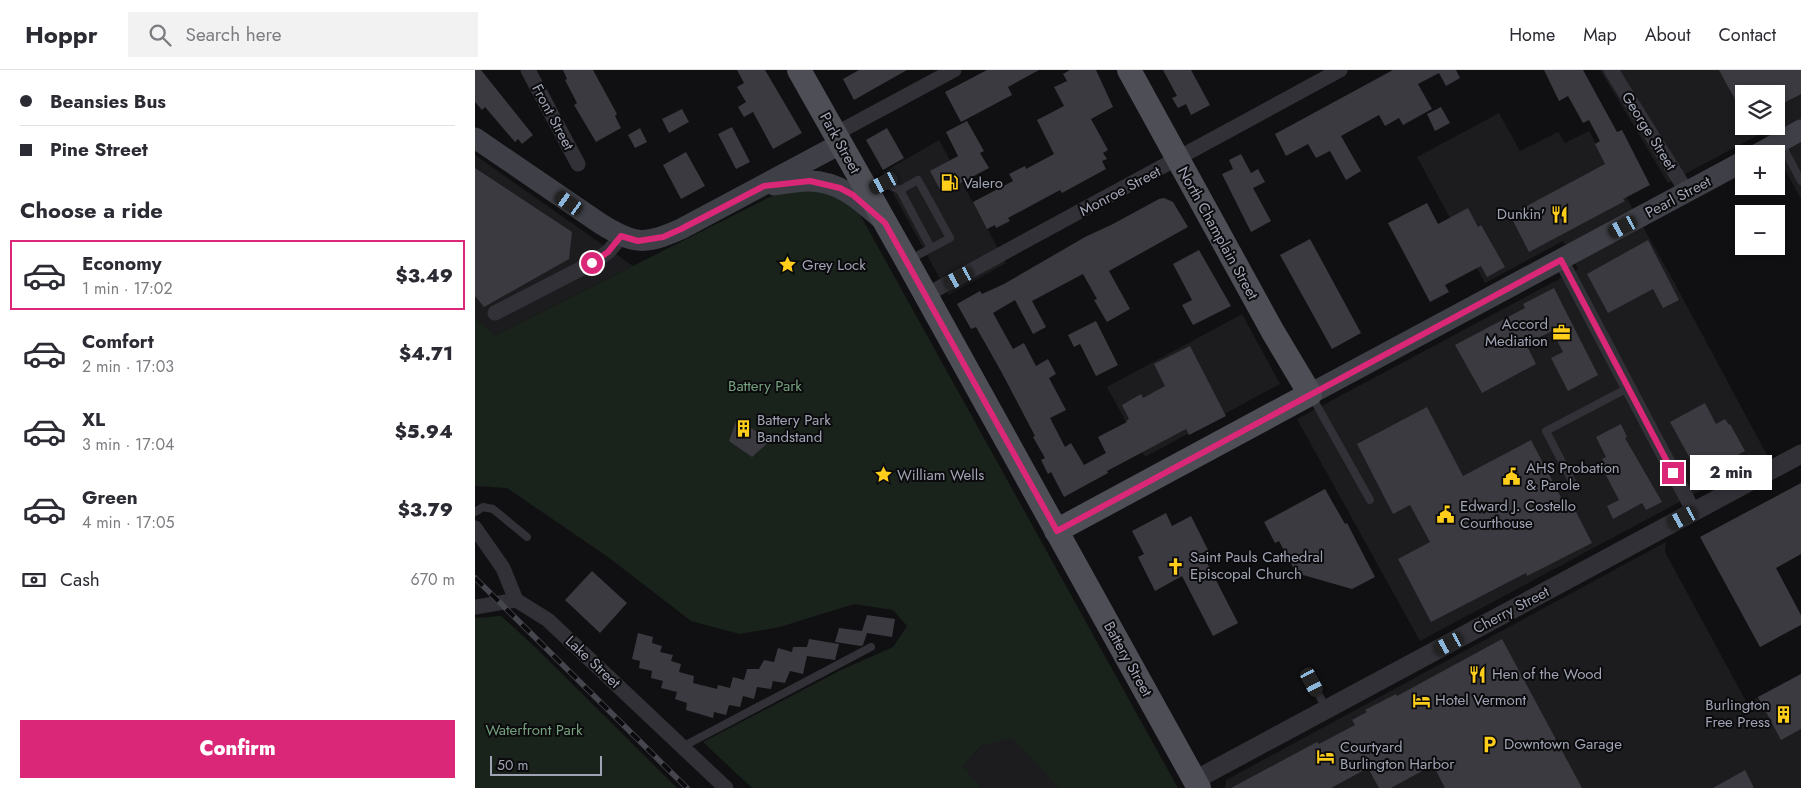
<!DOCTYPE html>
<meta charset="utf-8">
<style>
:root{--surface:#fff;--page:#f2f2f3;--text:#2b2b33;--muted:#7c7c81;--line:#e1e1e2;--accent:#db2777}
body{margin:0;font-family:Jost,sans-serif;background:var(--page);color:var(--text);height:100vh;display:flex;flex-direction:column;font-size:19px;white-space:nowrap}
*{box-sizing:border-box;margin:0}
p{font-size:16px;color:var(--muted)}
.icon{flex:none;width:28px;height:28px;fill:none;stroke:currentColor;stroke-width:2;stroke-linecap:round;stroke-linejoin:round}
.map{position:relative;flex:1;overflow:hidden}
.side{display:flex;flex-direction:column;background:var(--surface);width:475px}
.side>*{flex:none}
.guide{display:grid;align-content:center;height:110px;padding:0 20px;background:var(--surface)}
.fabs{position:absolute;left:1260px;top:15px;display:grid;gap:10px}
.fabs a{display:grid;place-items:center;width:50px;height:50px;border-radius:0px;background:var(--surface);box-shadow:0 2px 8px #0003;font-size:25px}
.scale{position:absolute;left:15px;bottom:12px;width:112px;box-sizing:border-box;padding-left:5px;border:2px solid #a0a4b4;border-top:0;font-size:14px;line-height:18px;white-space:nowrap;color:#a0a4b4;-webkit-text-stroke:4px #0b0b0d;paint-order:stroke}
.end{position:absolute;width:22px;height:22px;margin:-11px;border:6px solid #db2777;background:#fff;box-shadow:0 0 0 2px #fff}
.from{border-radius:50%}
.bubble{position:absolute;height:35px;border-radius:0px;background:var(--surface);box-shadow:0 2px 8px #0003;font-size:16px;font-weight:800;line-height:35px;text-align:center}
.car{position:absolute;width:15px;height:30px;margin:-15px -8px;border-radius:6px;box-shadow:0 0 4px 1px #0007;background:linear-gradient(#222 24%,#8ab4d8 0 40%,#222 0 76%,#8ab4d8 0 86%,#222 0)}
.guide b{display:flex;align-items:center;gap:18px;height:48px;font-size:19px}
.guide b+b{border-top:1px solid var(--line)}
.guide i{width:12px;height:12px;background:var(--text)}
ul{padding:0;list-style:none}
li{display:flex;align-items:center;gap:15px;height:70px;margin:0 10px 8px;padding:0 10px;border:2px solid transparent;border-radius:0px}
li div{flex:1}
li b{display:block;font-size:19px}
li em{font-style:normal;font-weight:800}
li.current{border-color:var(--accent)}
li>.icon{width:45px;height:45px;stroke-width:1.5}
h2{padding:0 20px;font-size:22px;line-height:60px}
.pay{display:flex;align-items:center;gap:12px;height:55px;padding:0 20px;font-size:19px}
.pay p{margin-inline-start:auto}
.primary-button{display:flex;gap:10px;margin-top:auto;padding:10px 20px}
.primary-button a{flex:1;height:58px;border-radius:0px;background:var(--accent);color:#fff;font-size:20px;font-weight:800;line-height:58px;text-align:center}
header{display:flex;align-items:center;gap:30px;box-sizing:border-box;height:70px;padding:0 25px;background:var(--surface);border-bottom:1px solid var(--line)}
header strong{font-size:24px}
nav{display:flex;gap:28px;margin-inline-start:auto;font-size:18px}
.search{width:350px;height:45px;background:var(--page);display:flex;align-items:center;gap:12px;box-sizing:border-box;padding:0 18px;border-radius:0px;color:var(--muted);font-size:19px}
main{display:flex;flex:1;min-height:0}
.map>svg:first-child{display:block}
</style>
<header>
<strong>Hoppr</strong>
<div class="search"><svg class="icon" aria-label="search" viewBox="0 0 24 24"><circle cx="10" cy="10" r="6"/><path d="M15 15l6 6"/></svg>Search here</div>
<nav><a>Home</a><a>Map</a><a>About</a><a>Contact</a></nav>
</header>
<main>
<section class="side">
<div class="guide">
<b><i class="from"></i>Beansies Bus</b>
<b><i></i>Pine Street</b>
</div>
<h2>Choose a ride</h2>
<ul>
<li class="current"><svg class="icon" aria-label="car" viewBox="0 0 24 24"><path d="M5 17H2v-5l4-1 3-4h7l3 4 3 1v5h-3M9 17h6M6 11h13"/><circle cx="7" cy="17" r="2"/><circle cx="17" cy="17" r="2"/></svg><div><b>Economy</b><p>1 min · 17:02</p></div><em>$3.49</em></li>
<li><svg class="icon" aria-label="car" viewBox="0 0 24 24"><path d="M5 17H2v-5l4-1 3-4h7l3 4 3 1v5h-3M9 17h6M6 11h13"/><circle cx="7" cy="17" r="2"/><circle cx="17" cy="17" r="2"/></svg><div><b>Comfort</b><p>2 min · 17:03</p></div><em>$4.71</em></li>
<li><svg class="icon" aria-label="car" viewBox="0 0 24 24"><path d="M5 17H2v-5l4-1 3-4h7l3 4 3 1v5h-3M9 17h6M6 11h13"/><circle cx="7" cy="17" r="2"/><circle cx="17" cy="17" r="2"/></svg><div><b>XL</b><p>3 min · 17:04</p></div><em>$5.94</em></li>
<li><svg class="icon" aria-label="car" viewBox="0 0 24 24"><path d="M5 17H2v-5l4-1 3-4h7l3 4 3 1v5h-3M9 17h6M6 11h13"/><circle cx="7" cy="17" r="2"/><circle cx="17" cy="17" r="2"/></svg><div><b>Green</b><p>4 min · 17:05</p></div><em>$3.79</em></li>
</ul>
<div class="pay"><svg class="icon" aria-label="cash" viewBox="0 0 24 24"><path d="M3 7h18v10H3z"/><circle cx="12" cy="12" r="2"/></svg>Cash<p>670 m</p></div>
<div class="primary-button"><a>Confirm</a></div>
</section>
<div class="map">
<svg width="1326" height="718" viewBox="0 0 1326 718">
<rect width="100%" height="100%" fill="#101012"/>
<path fill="#1c1c1f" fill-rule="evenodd" d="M1125,0H1326V129L1289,62L1193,113ZM1269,24H1301V56H1269Z
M1024,43L1045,81L1083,62L1090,73L1114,61L1199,212L1292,385L945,571L822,349L1103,199L1088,171L1010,213L942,87Z
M464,70L531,193L474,225L407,103Z
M0,85L158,196L21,265L0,249Z
M767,244L805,314L670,387L632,317Z
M1191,472L1190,482L1272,633L1326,604V718H750L751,710Z
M538,667L580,712L584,718H506L487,697L506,676Z"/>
<path fill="#1a221c" d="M313,120L358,122L383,141L703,718H584L537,668L506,676L488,696L506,718H277L228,672L366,600L418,577L432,556L418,540L379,534L305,557L265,564L216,551L133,487L32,418L0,416V249L21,265L295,127Z
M26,546L59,576L202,718H0V548Z"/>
<path fill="#3a3a40" d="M0,0H6L58,65L47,74L43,69L40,72L10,37L7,40L0,32Z
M88,0H118L142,44L140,46L146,58L121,72L99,35L102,33L90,10L92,9Z
M262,0H290L327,63L298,79L278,42L269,47L263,37L271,32L262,17L269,13Z
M384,0H432L379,30L368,9Z
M512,0H564L533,17L537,25L486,52L470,22Z
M595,0H621L638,37L616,49L633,80L628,83L632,89L627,91L631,99L587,123L585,120L533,148L535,151L521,158L520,155L512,159L498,132L538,111L534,104L550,96L551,99L579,84L562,50L589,36L579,17L592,11L588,4Z
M688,0H716L735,35L716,45L711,34L703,38L697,28L702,26Z
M918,0H981L985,8L971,16L964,3L943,14L957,39L928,55L924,48L910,56L904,45L866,66L886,101L871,110L855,81L841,88L833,74L811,86L800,64Z
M1069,0H1108L1142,62L1147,60L1175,115L1148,129L1150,131L1054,182L1035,145L1130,94L1120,74L1125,71L1114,50L1108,53L1093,26L1084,31Z
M1244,0H1326V24L1301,37V24H1269V46Z
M966,37L975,53L960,61L952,44Z
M207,39L214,52L194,63L187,49Z
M492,51L509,81L505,83L514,98L467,123L455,101L483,86L471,62Z
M257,57L275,92L261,99L243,64Z
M165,58L172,72L160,78L153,65Z
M412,58L429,88L408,100L391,70Z
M211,82L230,116L206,129L188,95Z
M766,84L776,103L783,99L790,112L778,118L796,151L776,162L747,104L758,99L754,90Z
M0,98L97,162L94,189L9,237L0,226Z
M689,128L698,132L713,157L634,201L655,239L632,252L619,230L622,229L608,204L557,231L571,257L558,264L540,230L518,243L538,279L549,273L561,296L573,289L581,304L574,308L591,340L575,348L590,377L596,373L609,395L631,383L623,367L652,352L651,351L654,349L647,335L666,324L668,328L690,316L679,294L715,276L751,346L714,365L711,359L632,401L633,403L589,427L576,402L573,404L566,390L570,388L558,367L560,366L527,303L501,257L496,259L482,234L505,221L507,224L529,214L610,167L638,154L684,129Z
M952,133L963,154L993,138L1003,157L1006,155L1030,197L1012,207L1006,196L970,215L974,222L955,232L913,153Z
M835,169L886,263L857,279L805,185Z
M1173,170L1204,230L1188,238L1178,219L1133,243L1112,204Z
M724,180L756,236L718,255L707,235L717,230L698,194Z
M1079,218L1123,305L1093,321L1076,288L1088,282L1077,261L1051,274L1061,294L1007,323L980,275L1050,238L1048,234Z
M621,251L643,295L621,306L605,274L599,277L593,265Z
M1230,333L1241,354L1250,349L1254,355L1255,354L1270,381L1248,393L1252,400L1228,412L1195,352Z
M952,337L988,406L1056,370L1091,437L1097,434L1117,473L1052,506L1051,503L956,552L923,489L955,472L935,435L918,444L882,374Z
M262,348L295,371L277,387L254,371Z
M1146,354L1152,367L1150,368L1187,432L1171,440L1167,433L1138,449L1132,436L1144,430L1125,394L1129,392L1127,389L1131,387L1121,367Z
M1326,413V484L1301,498L1326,545V555L1285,577L1225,467Z
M850,419L870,454L872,453L900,507L877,519L821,503L804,471L800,473L789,452Z
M691,443L697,456L716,446L733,480L727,483L763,553L738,566L707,506L680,521L663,487L669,484L657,461Z
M117,501L152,533L125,563L90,530Z
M392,545L420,549L417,567L392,563L388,575L386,576L360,572L364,558L387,561Z
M163,563L178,567L177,573L187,576L185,582L198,585L196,591L206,594L204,602L219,606L218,613L242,619L243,615L255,618L258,607L269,610L272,599H284L289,590L299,592L303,578L317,582L318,577H332L334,569L364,574L360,590L332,586L328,604L315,601L310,613L298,611L296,619L282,617L279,629L268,626L265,637L254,635L251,645L239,642L238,648L211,640L212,633L200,629L202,622L186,618L188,611L176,608L177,601L164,598L165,591L157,589Z
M1027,569L1107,718H970L958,695L916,718H904L893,698L856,718H756L842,672L844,674L880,655L877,650L892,642L890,640L921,624L922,626Z
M1326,604V659L1306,670L1283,627Z
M1270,700L1279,718H1238Z"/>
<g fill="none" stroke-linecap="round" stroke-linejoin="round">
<path stroke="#313137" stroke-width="8" d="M1306,73L1326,111
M395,120L409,113L425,120L443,110L475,168L434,190
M425,120L456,178
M836,325L895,430
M1100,417L1071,361L1153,318
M0,442L8,437L18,439L52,467
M837,612L852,640
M207,677L396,577"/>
<path stroke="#313137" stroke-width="15" d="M53,0L103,94
M1136,0L1212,122
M360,64L479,0
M1086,190L1219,442
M451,225L865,0
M20,243L117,193L133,182L146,167
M0,458L28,498L41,530L73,550L251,718
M0,537L41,530"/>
<path stroke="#313137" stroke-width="19" d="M720,710L1326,384"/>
<path stroke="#3f4047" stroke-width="21" d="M0,68L126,154C160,175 170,175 206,159L365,74
M1283,84L1326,60
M299,115C311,113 323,111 334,111C364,111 385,130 405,148
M835,324L1269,91"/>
<path stroke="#4d4e56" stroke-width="24" d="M324,0L432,191L724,718
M581,461L835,324L798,262L654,0"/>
<defs>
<path id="rail" d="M0,508L212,718"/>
</defs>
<use href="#rail" stroke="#46474e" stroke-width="5.5"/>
<use href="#rail" stroke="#0b0b0d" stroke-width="4" stroke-dasharray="11" stroke-linecap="butt"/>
</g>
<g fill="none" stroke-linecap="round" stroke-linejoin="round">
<path stroke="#db2777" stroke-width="6" d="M117,193L133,182L146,166L163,171L188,167L206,159L289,116L335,111L365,118L378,125L410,153L582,461L1086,190L1198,403"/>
</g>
<defs>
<symbol id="fuel-bare" viewBox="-9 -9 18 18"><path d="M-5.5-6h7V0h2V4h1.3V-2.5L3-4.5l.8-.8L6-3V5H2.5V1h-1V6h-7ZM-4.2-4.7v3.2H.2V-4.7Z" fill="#ffce1b" stroke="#0b0b0d" stroke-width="2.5" paint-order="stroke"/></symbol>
<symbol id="restaurant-bare" viewBox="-9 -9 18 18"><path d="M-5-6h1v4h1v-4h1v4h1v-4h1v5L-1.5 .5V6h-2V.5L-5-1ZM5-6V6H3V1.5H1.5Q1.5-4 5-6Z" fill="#ffce1b" stroke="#0b0b0d" stroke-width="2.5" paint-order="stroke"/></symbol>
<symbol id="sight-bare" viewBox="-9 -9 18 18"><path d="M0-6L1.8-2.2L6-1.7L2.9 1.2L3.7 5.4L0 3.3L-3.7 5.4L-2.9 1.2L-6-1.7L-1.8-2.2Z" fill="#ffce1b" stroke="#0b0b0d" stroke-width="2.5" paint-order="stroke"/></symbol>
<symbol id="office-bare" viewBox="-9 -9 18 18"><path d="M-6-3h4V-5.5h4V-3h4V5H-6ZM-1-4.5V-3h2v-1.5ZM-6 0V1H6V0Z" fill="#ffce1b" stroke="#0b0b0d" stroke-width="2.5" paint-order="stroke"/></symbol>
<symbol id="building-bare" viewBox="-9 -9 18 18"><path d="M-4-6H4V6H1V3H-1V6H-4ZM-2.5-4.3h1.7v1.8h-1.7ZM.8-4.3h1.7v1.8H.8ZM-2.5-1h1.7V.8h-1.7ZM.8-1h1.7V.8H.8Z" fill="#ffce1b" stroke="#0b0b0d" stroke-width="2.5" paint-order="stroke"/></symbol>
<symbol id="civic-bare" viewBox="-9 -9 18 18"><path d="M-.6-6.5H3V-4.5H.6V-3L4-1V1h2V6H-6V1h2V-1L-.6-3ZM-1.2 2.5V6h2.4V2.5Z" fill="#ffce1b" stroke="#0b0b0d" stroke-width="2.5" paint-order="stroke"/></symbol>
<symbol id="church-bare" viewBox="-9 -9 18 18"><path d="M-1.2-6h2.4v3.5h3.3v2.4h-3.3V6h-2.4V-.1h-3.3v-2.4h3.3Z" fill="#ffce1b" stroke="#0b0b0d" stroke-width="2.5" paint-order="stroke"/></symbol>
<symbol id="hotel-bare" viewBox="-9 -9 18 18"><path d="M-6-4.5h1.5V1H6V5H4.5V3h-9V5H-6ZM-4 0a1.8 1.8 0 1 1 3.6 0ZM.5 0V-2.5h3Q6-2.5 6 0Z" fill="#ffce1b" stroke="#0b0b0d" stroke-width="2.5" paint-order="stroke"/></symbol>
<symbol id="parking-bare" viewBox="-9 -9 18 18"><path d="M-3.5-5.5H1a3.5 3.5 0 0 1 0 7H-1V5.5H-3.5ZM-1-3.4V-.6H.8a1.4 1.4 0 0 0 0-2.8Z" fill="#ffce1b" stroke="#0b0b0d" stroke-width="2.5" paint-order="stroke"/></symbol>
</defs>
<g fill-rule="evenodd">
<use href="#fuel-bare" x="462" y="100" width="25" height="25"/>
<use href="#restaurant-bare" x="1072" y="132" width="25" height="25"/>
<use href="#sight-bare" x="300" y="182" width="25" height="25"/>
<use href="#office-bare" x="1074" y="250" width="25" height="25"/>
<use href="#building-bare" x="256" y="346" width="25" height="25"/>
<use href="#sight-bare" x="396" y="392" width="25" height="25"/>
<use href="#civic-bare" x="1024" y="394" width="25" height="25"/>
<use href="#civic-bare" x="958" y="432" width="25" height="25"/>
<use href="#church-bare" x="688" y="484" width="25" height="25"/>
<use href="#restaurant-bare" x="990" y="592" width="25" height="25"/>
<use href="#hotel-bare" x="934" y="618" width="25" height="25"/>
<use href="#building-bare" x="1296" y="632" width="25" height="25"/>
<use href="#parking-bare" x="1002" y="662" width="25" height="25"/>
<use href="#hotel-bare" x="838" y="674" width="25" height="25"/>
</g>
<g text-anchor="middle" stroke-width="4" stroke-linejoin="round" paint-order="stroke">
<g font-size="15" fill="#a0a4b4" stroke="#0b0b0d">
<text transform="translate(78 47) rotate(62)" y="5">Front Street</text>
<text transform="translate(1174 61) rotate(58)" y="5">George Street</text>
<text transform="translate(365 73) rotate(61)" y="5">Park Street</text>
<text transform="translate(645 121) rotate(-28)" y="5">Monroe Street</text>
<text transform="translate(1203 127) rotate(-28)" y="5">Pearl Street</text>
<text transform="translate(743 163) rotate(61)" y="5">North Champlain Street</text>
<text transform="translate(1036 540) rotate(-28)" y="5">Cherry Street</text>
<text transform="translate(653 589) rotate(61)" y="5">Battery Street</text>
<text transform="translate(118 592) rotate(43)" y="5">Lake Street</text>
</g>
<g font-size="15" fill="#a0a4b4" stroke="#0b0b0d" text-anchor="start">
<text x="488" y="118">Valero</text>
<text x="1070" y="149" text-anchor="end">Dunkin'</text>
<text x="327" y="200">Grey Lock</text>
<text x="1073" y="259" text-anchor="end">Accord<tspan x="1073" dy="17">Mediation</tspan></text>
<text x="282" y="355">Battery Park<tspan x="282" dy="17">Bandstand</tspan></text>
<text x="1051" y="403">AHS Probation<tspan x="1051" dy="17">&amp; Parole</tspan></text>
<text x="422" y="410">William Wells</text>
<text x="985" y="441">Edward J. Costello<tspan x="985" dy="17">Courthouse</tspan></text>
<text x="715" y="492">Saint Pauls Cathedral<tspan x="715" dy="17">Episcopal Church</tspan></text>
<text x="1017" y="609">Hen of the Wood</text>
<text x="960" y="635">Hotel Vermont</text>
<text x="1295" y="640" text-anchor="end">Burlington<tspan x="1295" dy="17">Free Press</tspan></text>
<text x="1029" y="679">Downtown Garage</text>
<text x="865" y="682">Courtyard<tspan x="865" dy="17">Burlington Harbor</tspan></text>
</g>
<g font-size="15" fill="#75a07d" stroke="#0b0b0d">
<text x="290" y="321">Battery Park</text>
<text x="59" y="665">Waterfront Park</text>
</g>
</g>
</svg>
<div class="fabs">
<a><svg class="icon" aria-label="layers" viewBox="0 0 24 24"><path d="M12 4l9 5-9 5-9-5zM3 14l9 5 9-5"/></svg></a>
<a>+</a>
<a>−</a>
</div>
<div class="scale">50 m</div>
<i class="end from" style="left:117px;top:193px"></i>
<i class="end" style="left:1198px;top:403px"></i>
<div class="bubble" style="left:1215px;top:385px;width:82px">2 min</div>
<i class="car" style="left:409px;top:113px;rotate:243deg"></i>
<i class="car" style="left:94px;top:133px;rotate:305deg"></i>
<i class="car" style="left:1148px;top:157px;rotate:242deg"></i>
<i class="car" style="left:484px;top:208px;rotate:242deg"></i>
<i class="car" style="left:1208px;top:448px;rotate:242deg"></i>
<i class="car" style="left:974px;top:574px;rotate:242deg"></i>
<i class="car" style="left:837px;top:612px;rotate:152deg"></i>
</div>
</main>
